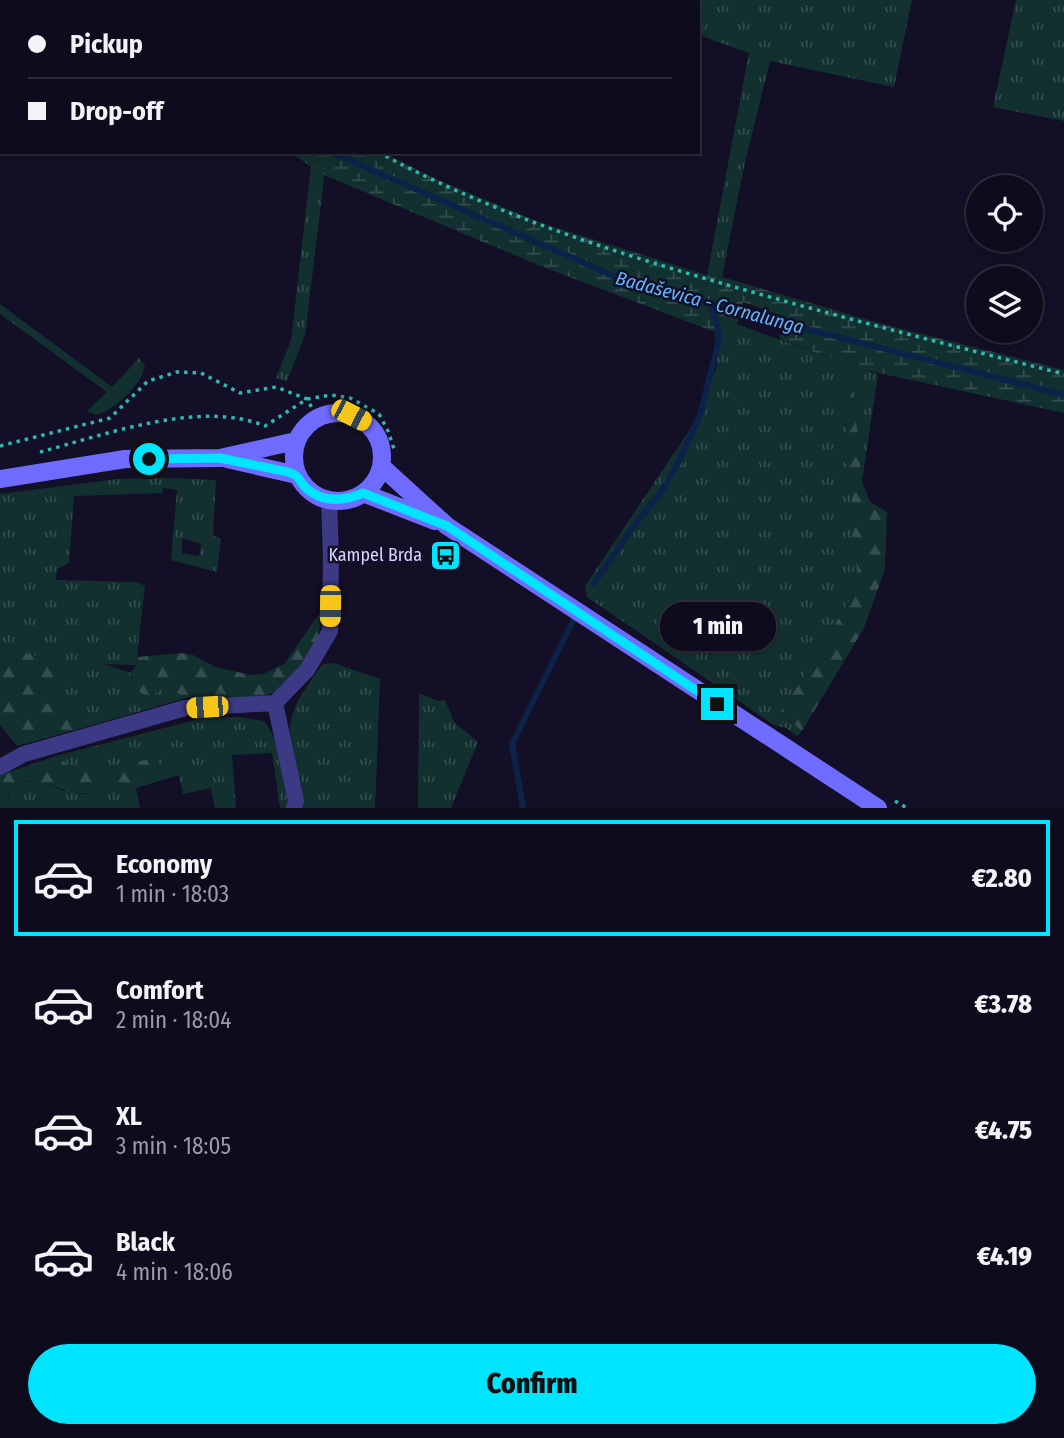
<!DOCTYPE html>
<meta charset="utf-8">
<style>
:root{--surface:#0e0b1c;--page:#171425;--text:#f1f3f6;--muted:#9b9ba3;--line:#2e2b3b;--accent:#00e5ff}
body{margin:0;font-family:"Fira Sans Condensed",sans-serif;background:var(--page);color:var(--text);height:100vh;display:flex;flex-direction:column;font-size:26px;white-space:nowrap}
*{box-sizing:border-box;margin:0}
p{font-size:23px;color:var(--muted)}
.icon{flex:none;width:38px;height:38px;fill:none;stroke:currentColor;stroke-width:2;stroke-linecap:round;stroke-linejoin:round}
.map{position:relative;height:808px;overflow:hidden}
.sheet{display:flex;flex-direction:column;background:var(--surface);flex:1}
.sheet>*{flex:none}
.banner{position:absolute;left:0px;top:0px;width:700px;height:154px;box-shadow:0 4px 10px #0003,0 0 0 2px var(--line);display:grid;align-content:center;height:154px;padding:0 28px;background:var(--surface)}
.buttons{position:absolute;left:966px;top:175px;display:grid;gap:14px}
.buttons a{display:grid;place-items:center;width:77px;height:77px;border-radius:50%;background:var(--surface);box-shadow:0 4px 10px #0003,0 0 0 2px var(--line);font-size:35px}
.end{position:absolute;width:32px;height:32px;margin:-16px;border:9px solid #00e5ff;background:#111;box-shadow:0 0 0 4px #111}
.from{border-radius:50%}
.bubble{position:absolute;height:49px;border-radius:24px;background:var(--surface);box-shadow:0 4px 10px #0003,0 0 0 2px var(--line);font-size:23px;font-weight:800;line-height:49px;text-align:center}
.car{position:absolute;width:21px;height:42px;margin:-21px -10px;border-radius:9px;box-shadow:0 0 5px 2px #0007;background:linear-gradient(#f5c518 24%,#345 0 40%,#f5c518 0 76%,#345 0 86%,#f5c518 0)}
.banner b{display:flex;align-items:center;gap:24px;height:66px;font-size:26px}
.banner b+b{border-top:2px solid var(--line)}
.banner i{width:18px;height:18px;background:var(--text)}
ul{padding:12px 0 0;list-style:none}
li{display:flex;align-items:center;gap:21px;height:116px;margin:0 14px 10px;padding:0 14px;border:4px solid transparent;border-radius:0px}
li div{flex:1}
li b{display:block;font-size:26px}
li em{font-style:normal;font-weight:800}
li.current{border-color:var(--accent)}
li>.icon{width:63px;height:63px;stroke-width:1.5}
.button{display:flex;gap:14px;margin-top:auto;padding:14px 28px}
.button a{flex:1;height:80px;border-radius:42px;background:var(--accent);color:#111;font-size:28px;font-weight:800;line-height:80px;text-align:center}
.map>svg:first-child{display:block}
</style>
<div class="map">
<svg width="1064" height="808" viewBox="0 0 1064 808">
<defs>
<pattern id="grass-tufts" width="24" height="20" patternUnits="userSpaceOnUse" patternTransform="scale(1.75)"><rect width="24" height="20" fill="#12302f"/><path d="M3 7l-1-3M5 7V3M7 7l1-3M15 17l-1-3M17 17v-4M19 17l1-3" fill="none" stroke="#344d4e"/></pattern>
<pattern id="forest-firs" width="22" height="20" patternUnits="userSpaceOnUse" patternTransform="scale(1.75)"><rect width="22" height="20" fill="#12302f"/><path d="M5 1l3.5 6h-7zM16 11l3.5 6h-7z" fill="#344d4e"/></pattern>
<pattern id="wetland-marsh" width="20" height="14" patternUnits="userSpaceOnUse" patternTransform="scale(1.75)"><rect width="20" height="14" fill="#12302f"/><path d="M1 5h8M5 5V1M11 12h8M15 12V8" fill="none" stroke="#344d4e"/></pattern>
</defs>
<rect width="100%" height="100%" fill="#130f26"/>
<path fill="url(#grass-tufts)" fill-rule="evenodd" d="M608,0H912L894,87L770,61L745,162L722,277L707,275L749,53L698,35V2Z
M1016,0H1064V121L993,107Z
M311,166L324,175L322,197L305,335L287,381L276,378L291,340Z
M0,304L112,387L139,358L145,366C142,385 114,410 96,415L87,411L107,392L0,314Z
M737,324L860,369L878,374L862,482L852,378H842L858,586L801,681L780,713L802,731L797,736L786,728L774,725L587,597L585,586L696,420L717,366L715,332Z
M168,478L216,480L213,535L221,539L217,572L171,560L177,490L163,488L162,493L74,496L69,563L57,569L56,580L137,582L145,586L136,665L104,664L131,673L130,676L140,693L150,697L164,686L186,698L86,727L74,713L37,701L43,684L65,661L41,658L23,652L0,658V494L118,479ZM182,538L201,544L199,556L182,553Z
M334,663L380,679L375,808H303C303,782 292,758 290,732C289,709 309,682 323,664Z
M419,693L438,701L445,700L454,722L478,742L451,808H418Z
M238,717L264,721C283,747 284,777 288,808H280L272,753L232,755L236,808H215L211,788L183,794L179,775L136,788L140,808H9L8,785C21,782 33,780 46,783C55,786 63,792 72,793C105,798 131,775 156,757L104,770H77L56,756L203,718Z"/>
<path fill="url(#forest-firs)" d="M852,377L862,482L870,502L887,512L885,569L864,628L802,731L780,713L801,681L858,586L842,378Z
M320,613L321,623L316,643L300,668L274,693L258,697L186,698L164,686L150,697L140,693L130,675L136,666L137,657L181,653L193,655L215,667L251,675L263,674L284,664Z
M23,652L41,658L65,661L59,679L43,684L37,700L74,713L86,727L17,746L0,725V658Z
M56,756L77,770H104L156,757L162,768L148,779L92,793H71L47,783L30,781L8,785L9,808H0V775Z"/>
<path fill="url(#wetland-marsh)" d="M289,152H382L434,178L541,223L707,275L722,277L879,323L1064,370V413L860,369L779,339L786,317L743,302L737,324L715,332L543,267L324,175Z"/>
<g fill="none" stroke-linecap="round" stroke-linejoin="round">
<path stroke="#0c2248" stroke-width="6" d="M80,0L82,2
M331,152L632,284L1064,395
M594,583L639,519L662,491L678,463L700,415L720,336L711,305
M523,808L512,744L574,619"/>
<path stroke="#2fb8b0" stroke-width="3.5" stroke-dasharray="3.5 5" stroke-linecap="butt" d="M112,0L115,2
M378,152C494,215 619,254 745,290C851,320 957,347 1064,374
M0,446L110,418L148,381L177,372L201,373L240,393L276,387L307,399L317,417
M40,452C104,435 201,399 265,426L307,399L331,395L350,398L379,414L388,431L395,452
M895,801L907,808"/>
<path stroke="#3d3a85" stroke-width="16" d="M275,703L296,801L294,808
M0,767L24,754L185,708L275,703L307,670L330,631L331,557L329,500"/>
<path stroke="#6f6bff" stroke-width="18" d="M294 457a44 44 0 1 1 88 0a44 44 0 1 1-88 0Z
M227,459L297,475
M381,466L447,526L878,808
M0,479L125,459L220,458L296,441
M363,493L435,521"/>
</g>
<g fill="none" stroke-linecap="round" stroke-linejoin="round">
<path stroke="#00e5ff" stroke-width="9" d="M149,459L220,458L288,472C298,475 298,478 304,486C321,503 342,502 363,493L447,526L717,704"/>
</g>
<defs>
<symbol id="bus-square" viewBox="-11 -11 22 22"><rect x="-9" y="-9" width="18" height="18" rx="4" fill="#00e5ff" stroke="#130f26"/><path d="M-5-6H5V4H4V6H2V4H-2V6H-4V4H-5ZM-3.5-4V0h7V-4ZM-3.5 1.2v1.5H-2V1.2ZM2 1.2v1.5H3.5V1.2Z" fill="#111"/></symbol>
</defs>
<g fill-rule="evenodd">
<use href="#bus-square" x="428" y="538" width="35" height="35"/>
</g>
<g text-anchor="middle" stroke-width="5" stroke-linejoin="round" paint-order="stroke">
<g font-size="18" fill="#d9d4ff" stroke="#130f26" text-anchor="end">
<text x="422" y="561">Kampel Brda</text>
</g>
<g font-size="19" font-style="italic" fill="#62b6ff" stroke="#130f26">
<text transform="translate(710 302) rotate(15)" y="7">Badaševica - Cornalunga</text>
</g>
</g>
</svg>
<div class="buttons">
<a><svg class="icon" aria-label="locate" viewBox="0 0 24 24"><circle cx="12" cy="12" r="6"/><path d="M12 2v4M12 18v4M2 12h4M18 12h4"/></svg></a>
<a><svg class="icon" aria-label="layers" viewBox="0 0 24 24"><path d="M12 4l9 5-9 5-9-5zM3 14l9 5 9-5"/></svg></a>
</div>
<i class="end from" style="left:149px;top:459px"></i>
<i class="end" style="left:717px;top:704px"></i>
<div class="bubble" style="left:660px;top:602px;width:116px">1 min</div>
<i class="car" style="left:351px;top:415px;rotate:117deg"></i>
<i class="car" style="left:330px;top:606px;rotate:181deg"></i>
<i class="car" style="left:207px;top:707px;rotate:266deg"></i>
<div class="banner">
<b><i class="from"></i>Pickup</b>
<b><i></i>Drop-off</b>
</div>
</div>
<section class="sheet">
<ul>
<li class="current"><svg class="icon" aria-label="car" viewBox="0 0 24 24"><path d="M5 17H2v-5l4-1 3-4h7l3 4 3 1v5h-3M9 17h6M6 11h13"/><circle cx="7" cy="17" r="2"/><circle cx="17" cy="17" r="2"/></svg><div><b>Economy</b><p>1 min · 18:03</p></div><em>€2.80</em></li>
<li><svg class="icon" aria-label="car" viewBox="0 0 24 24"><path d="M5 17H2v-5l4-1 3-4h7l3 4 3 1v5h-3M9 17h6M6 11h13"/><circle cx="7" cy="17" r="2"/><circle cx="17" cy="17" r="2"/></svg><div><b>Comfort</b><p>2 min · 18:04</p></div><em>€3.78</em></li>
<li><svg class="icon" aria-label="car" viewBox="0 0 24 24"><path d="M5 17H2v-5l4-1 3-4h7l3 4 3 1v5h-3M9 17h6M6 11h13"/><circle cx="7" cy="17" r="2"/><circle cx="17" cy="17" r="2"/></svg><div><b>XL</b><p>3 min · 18:05</p></div><em>€4.75</em></li>
<li><svg class="icon" aria-label="car" viewBox="0 0 24 24"><path d="M5 17H2v-5l4-1 3-4h7l3 4 3 1v5h-3M9 17h6M6 11h13"/><circle cx="7" cy="17" r="2"/><circle cx="17" cy="17" r="2"/></svg><div><b>Black</b><p>4 min · 18:06</p></div><em>€4.19</em></li>
</ul>
<div class="button"><a>Confirm</a></div>
</section>
